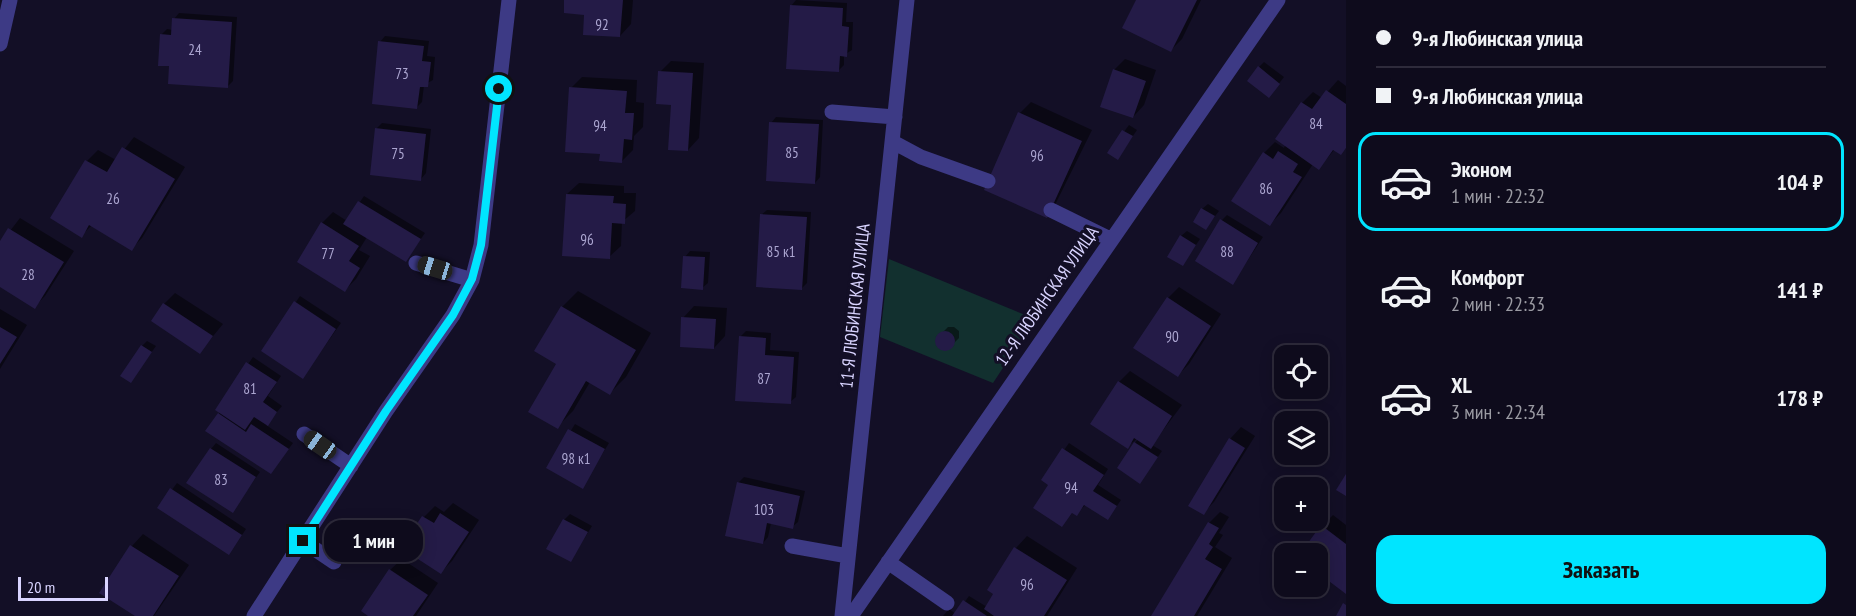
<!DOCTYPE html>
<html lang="ru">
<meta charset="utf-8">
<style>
:root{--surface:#0e0b1c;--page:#171425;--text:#f1f3f6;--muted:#9b9ba3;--line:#2e2b3b;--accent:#00e5ff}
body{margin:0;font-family:"PT Sans Narrow",sans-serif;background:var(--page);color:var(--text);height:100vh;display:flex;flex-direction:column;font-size:22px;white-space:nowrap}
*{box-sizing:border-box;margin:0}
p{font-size:20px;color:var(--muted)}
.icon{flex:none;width:33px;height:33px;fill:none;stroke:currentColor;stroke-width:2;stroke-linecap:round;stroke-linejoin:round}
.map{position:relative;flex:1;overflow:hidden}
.details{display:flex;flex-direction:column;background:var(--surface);width:510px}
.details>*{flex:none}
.guide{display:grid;align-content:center;height:132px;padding:0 30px;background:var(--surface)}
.buttons{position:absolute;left:1274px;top:345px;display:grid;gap:12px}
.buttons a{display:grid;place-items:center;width:54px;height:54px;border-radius:12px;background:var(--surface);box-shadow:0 3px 15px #0003,0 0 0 2px var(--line);font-size:30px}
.scale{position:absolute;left:18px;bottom:15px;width:90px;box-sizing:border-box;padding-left:6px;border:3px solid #d9d4ff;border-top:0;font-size:16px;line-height:21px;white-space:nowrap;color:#d9d4ff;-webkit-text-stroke:4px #130f26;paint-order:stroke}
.end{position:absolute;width:27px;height:27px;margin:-14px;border:8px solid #00e5ff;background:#111;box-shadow:0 0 0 3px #111}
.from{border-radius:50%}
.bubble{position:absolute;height:42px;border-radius:18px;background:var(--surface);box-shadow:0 3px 15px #0003,0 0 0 2px var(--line);font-size:20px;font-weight:600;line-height:42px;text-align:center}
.car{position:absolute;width:18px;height:36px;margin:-18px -9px;border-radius:8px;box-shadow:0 0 4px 2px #0007;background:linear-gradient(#222 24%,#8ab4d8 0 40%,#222 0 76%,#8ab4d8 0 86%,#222 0)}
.guide b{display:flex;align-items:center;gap:21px;height:57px;font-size:22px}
.guide b+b{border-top:2px solid var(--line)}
.guide i{width:15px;height:15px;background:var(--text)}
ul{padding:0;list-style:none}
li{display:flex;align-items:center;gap:18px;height:99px;margin:0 12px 9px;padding:0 18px;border:3px solid transparent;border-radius:18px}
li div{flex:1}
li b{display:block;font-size:22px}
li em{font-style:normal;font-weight:600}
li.on{border-color:var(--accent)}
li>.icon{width:54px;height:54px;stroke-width:1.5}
.cta{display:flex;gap:12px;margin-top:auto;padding:12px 30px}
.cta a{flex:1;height:69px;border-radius:18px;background:var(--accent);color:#111;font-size:24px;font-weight:600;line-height:69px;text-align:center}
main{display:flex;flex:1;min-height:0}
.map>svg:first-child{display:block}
</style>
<main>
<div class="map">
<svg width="1346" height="616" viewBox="0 0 1346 616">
<rect width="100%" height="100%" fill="#130f26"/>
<path fill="#12302f" d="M889,259L1035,319L993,383L880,337Z"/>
<path fill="#0007" d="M566,0H633L631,24L620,36Z
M796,0L847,3L846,22H853L852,50L844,55V65L838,71L791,6Z
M1138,0H1201L1182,39L1171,50Z
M179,13L237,17L233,81L228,86L171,65L161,35L167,29L173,30L174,19Z
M385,36L429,41L427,56L435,57L433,80L424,85L422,102L417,107L380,42Z
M1125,59L1156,70L1144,105L1133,117L1114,70Z
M671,61L704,63L699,138L688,150L660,72Z
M1264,62L1284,77L1274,90L1259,67Z
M582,77L637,80L636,102L644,103L643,127L634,136L633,150L622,161L601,152L571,88Z
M1338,80L1346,86V148L1341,153L1335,149L1319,168L1313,164L1281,213L1270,224L1264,153L1275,142L1284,148L1302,103L1313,92L1322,98Z
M1031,102L1092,130L1052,211L1020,113Z
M776,117L823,120L820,177L815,183L771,123Z
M382,123L431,129L426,173L421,179L376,129Z
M1129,125L1137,130L1118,158L1109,152Z
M134,137L185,167L142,238L131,249L92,225L81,236L52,218L87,161L98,150L116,160Z
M579,183L624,186V193H636L635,211L622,222L621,246L609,257L567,194Z
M364,196L425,233L406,260L367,237L359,250L370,256L356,279L345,290L322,223L333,212L347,221Z
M1208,204L1219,211L1206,228L1202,209Z
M767,210L811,212L807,283L802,288L761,215Z
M1227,215L1263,237L1233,283L1222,220Z
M20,218L74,251L45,296L34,307L0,286V244Z
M1187,231L1200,239L1183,264L1181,236Z
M690,251L710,252L708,283L702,288L685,257Z
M1179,287L1221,314L1189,364L1178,375L1168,298Z
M578,291L651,333L626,377L610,393L590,382L573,411L557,427L562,307Z
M175,293L223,324L200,352L164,304Z
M300,296L341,323L303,377L263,351Z
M694,306L727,308L725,336L714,348L683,318Z
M0,309L27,325L0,369Z
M948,327H954L959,331V338L948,349H942L937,344V338Z
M746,331L771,333L770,350L799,352L796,397L790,402L740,337Z
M147,341L156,346L131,381L142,346Z
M253,357L281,376L268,396L282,406L266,425L293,443L271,473L207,431L220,412L217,409Z
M1130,371L1182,405L1152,445L1162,451L1140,482L1119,468L1139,437L1127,447L1119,382Z
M575,424L609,443L582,487L548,468Z
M1241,427L1255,436L1214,502L1203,513L1190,505L1230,439Z
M216,443L260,472L232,511L211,449Z
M1069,443L1108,469L1098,485L1121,500L1108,519L1086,504L1077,514L1073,512L1062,526L1050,485L1043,480Z
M744,477L805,491L798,522L792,527L771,523L768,537L763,543L738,483Z
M177,483L246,529L234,547L159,507Z
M453,503L479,520L452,561L441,572L403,547L424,517L435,506L444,512Z
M1220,512L1229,517L1219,533L1223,535L1215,547L1232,558L1197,616H1152L1209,523Z
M570,514L592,526L571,560L564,520Z
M1333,515L1346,525V592L1317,570L1322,526Z
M143,534L189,565L154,616H137L101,592L132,546Z
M1027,536L1077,568L1047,616H943L949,609L956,614L969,596L987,607L995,594L989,590L1016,548Z
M402,559L438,583L416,616H371L390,570Z"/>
<path fill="#241b47" d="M564,0H623L620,37L583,35L584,15L564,13Z
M1136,0H1197L1171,52L1122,28Z
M790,5L843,8L842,26L849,27L847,57L840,56L839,72L786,69Z
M172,18L232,22L228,88L168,84L169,66H158L160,34L171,35Z
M378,41L424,46L422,61L431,62L428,87H420L417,109L372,104Z
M1258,66L1280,84L1269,98L1247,81Z
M1113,69L1146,81L1133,118L1100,107Z
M658,71L693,73L688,151L668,150L671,105L656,104Z
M569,87L627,91L625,113H634L632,140L624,139L622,163L599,161L600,154L565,152Z
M1326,90L1346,104V148L1341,155L1333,150L1319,170L1275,139L1301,102L1312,109Z
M1018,112L1082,141L1047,218L984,190Z
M769,122L819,124L815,184L766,181Z
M375,128L426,134L421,181L370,175Z
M1122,130L1133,136L1118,160L1107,153Z
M122,147L175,179L132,251L89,225L82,238L50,218L85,160L107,172Z
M1278,151L1298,164L1293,172L1302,177L1270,226L1231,201L1263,152L1273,159Z
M566,194L614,196L613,203L626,204L625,224L612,223L610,259L562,256Z
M358,201L421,239L406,262L343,224Z
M1201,208L1215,216L1206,230L1193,222Z
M760,214L807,217L802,290L756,287Z
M1220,219L1258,243L1233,285L1195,261Z
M321,222L359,246L349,261L360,268L345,292L297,262Z
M8,228L64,262L35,309L0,287V241Z
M1180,235L1196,245L1183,266L1167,257Z
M683,256L705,257L703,290L681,288Z
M1167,297L1211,326L1178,377L1133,348Z
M294,301L336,329L303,379L261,351Z
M163,303L213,336L200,354L151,321Z
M561,306L636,350L610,395L586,381L558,429L528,412L556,364L534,351Z
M681,317L716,319L714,349L680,347Z
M0,327L17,337L0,364Z
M935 341a10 10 0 1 1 20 0a10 10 0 1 1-20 0Z
M739,336L766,338L765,355L794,357L791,404L735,401Z
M141,345L152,352L131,383L120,376Z
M246,362L277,382L263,402L277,412L268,426L254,417L245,430L215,410Z
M1118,381L1172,416L1151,449L1134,438L1128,449L1090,424Z
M218,413L246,432L251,424L289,449L271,474L205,431Z
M568,429L605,449L583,489L546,468Z
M1229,438L1245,448L1204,515L1188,506Z
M1134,442L1158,457L1140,484L1117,468Z
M210,448L256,477L233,513L186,483Z
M1062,448L1104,475L1093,491L1117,506L1108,520L1084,505L1077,516L1072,513L1062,527L1033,508L1048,485L1041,480Z
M1346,474V496L1336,490Z
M737,482L800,496L793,529L767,523L763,544L725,536Z
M170,488L242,535L229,555L157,508Z
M440,513L469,532L441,574L401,548L422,516L434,523Z
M563,519L588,532L571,562L546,549Z
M1208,522L1219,528L1209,544L1213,547L1205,559L1222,569L1194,616H1151Z
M1321,525L1346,544V594L1317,572V554H1300Z
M130,545L179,576L153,616H135L99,593Z
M1014,547L1067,580L1044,616H994L984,609L993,594L987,590Z
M389,569L428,595L413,616H368L361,611Z
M963,600L987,616H952Z
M1343,603L1346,605V616H1336Z"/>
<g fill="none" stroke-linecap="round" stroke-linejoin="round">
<path stroke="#3d3a85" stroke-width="15" d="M0,44L10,0
M832,112L895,117
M893,142L921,157L988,181
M1051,210L1110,239
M416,263L472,280
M304,434L351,466
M303,541L334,562
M792,546L848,556
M888,562L947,603
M254,616L386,411L453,315L472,280L481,245L509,0
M842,616L907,0
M851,616L1278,0"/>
</g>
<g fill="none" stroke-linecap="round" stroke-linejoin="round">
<path stroke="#00e5ff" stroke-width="8" d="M303,541L386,411L453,315L472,279L481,245L499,89"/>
</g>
<g text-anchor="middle" stroke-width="6" stroke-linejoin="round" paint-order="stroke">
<g font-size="15" fill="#aca6d1">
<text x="602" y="30">92</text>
<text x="195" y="55">24</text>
<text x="402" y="79">73</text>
<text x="1316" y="129">84</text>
<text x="600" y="131">94</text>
<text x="792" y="158">85</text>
<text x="398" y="159">75</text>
<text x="1037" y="161">96</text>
<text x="1266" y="194">86</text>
<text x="113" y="204">26</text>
<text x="587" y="245">96</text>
<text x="781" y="257">85 к1</text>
<text x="1227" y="257">88</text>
<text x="328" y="259">77</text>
<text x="28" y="280">28</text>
<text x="1172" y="342">90</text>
<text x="764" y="384">87</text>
<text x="250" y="394">81</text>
<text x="576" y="464">98 к1</text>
<text x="221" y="485">83</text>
<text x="1071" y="493">94</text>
<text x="764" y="515">103</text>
<text x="1027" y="590">96</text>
</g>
<g font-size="18" fill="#d9d4ff" stroke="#130f26">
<text transform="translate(1047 296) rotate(-55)" y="6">12-Я ЛЮБИНСКАЯ УЛИЦА</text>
<text transform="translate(855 306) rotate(-84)" y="6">11-Я ЛЮБИНСКАЯ УЛИЦА</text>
</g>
</g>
</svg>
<div class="buttons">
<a><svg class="icon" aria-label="locate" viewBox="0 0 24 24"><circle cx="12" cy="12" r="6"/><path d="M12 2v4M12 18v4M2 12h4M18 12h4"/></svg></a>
<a><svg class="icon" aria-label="layers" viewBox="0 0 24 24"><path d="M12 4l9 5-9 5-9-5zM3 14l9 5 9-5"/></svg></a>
<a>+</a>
<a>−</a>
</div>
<div class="scale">20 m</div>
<i class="end from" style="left:499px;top:89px"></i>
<i class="end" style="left:303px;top:541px"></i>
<div class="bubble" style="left:324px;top:520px;width:99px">1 мин</div>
<i class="car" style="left:435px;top:268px;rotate:287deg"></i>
<i class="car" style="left:320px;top:445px;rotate:305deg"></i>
</div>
<section class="details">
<div class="guide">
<b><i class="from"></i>9-я Любинская улица</b>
<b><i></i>9-я Любинская улица</b>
</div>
<ul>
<li class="on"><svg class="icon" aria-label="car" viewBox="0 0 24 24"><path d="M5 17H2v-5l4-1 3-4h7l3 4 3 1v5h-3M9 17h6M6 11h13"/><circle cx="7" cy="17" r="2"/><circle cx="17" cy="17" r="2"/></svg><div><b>Эконом</b><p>1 мин · 22:32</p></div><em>104 ₽</em></li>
<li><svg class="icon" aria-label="car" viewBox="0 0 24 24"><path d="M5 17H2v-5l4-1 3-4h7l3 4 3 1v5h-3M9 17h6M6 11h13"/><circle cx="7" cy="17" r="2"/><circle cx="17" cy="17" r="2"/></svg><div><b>Комфорт</b><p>2 мин · 22:33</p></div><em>141 ₽</em></li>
<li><svg class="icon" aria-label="car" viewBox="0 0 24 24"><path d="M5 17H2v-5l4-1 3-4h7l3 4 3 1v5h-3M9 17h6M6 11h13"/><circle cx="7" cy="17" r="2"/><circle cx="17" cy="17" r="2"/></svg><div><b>XL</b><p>3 мин · 22:34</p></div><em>178 ₽</em></li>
</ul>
<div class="cta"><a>Заказать</a></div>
</section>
</main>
